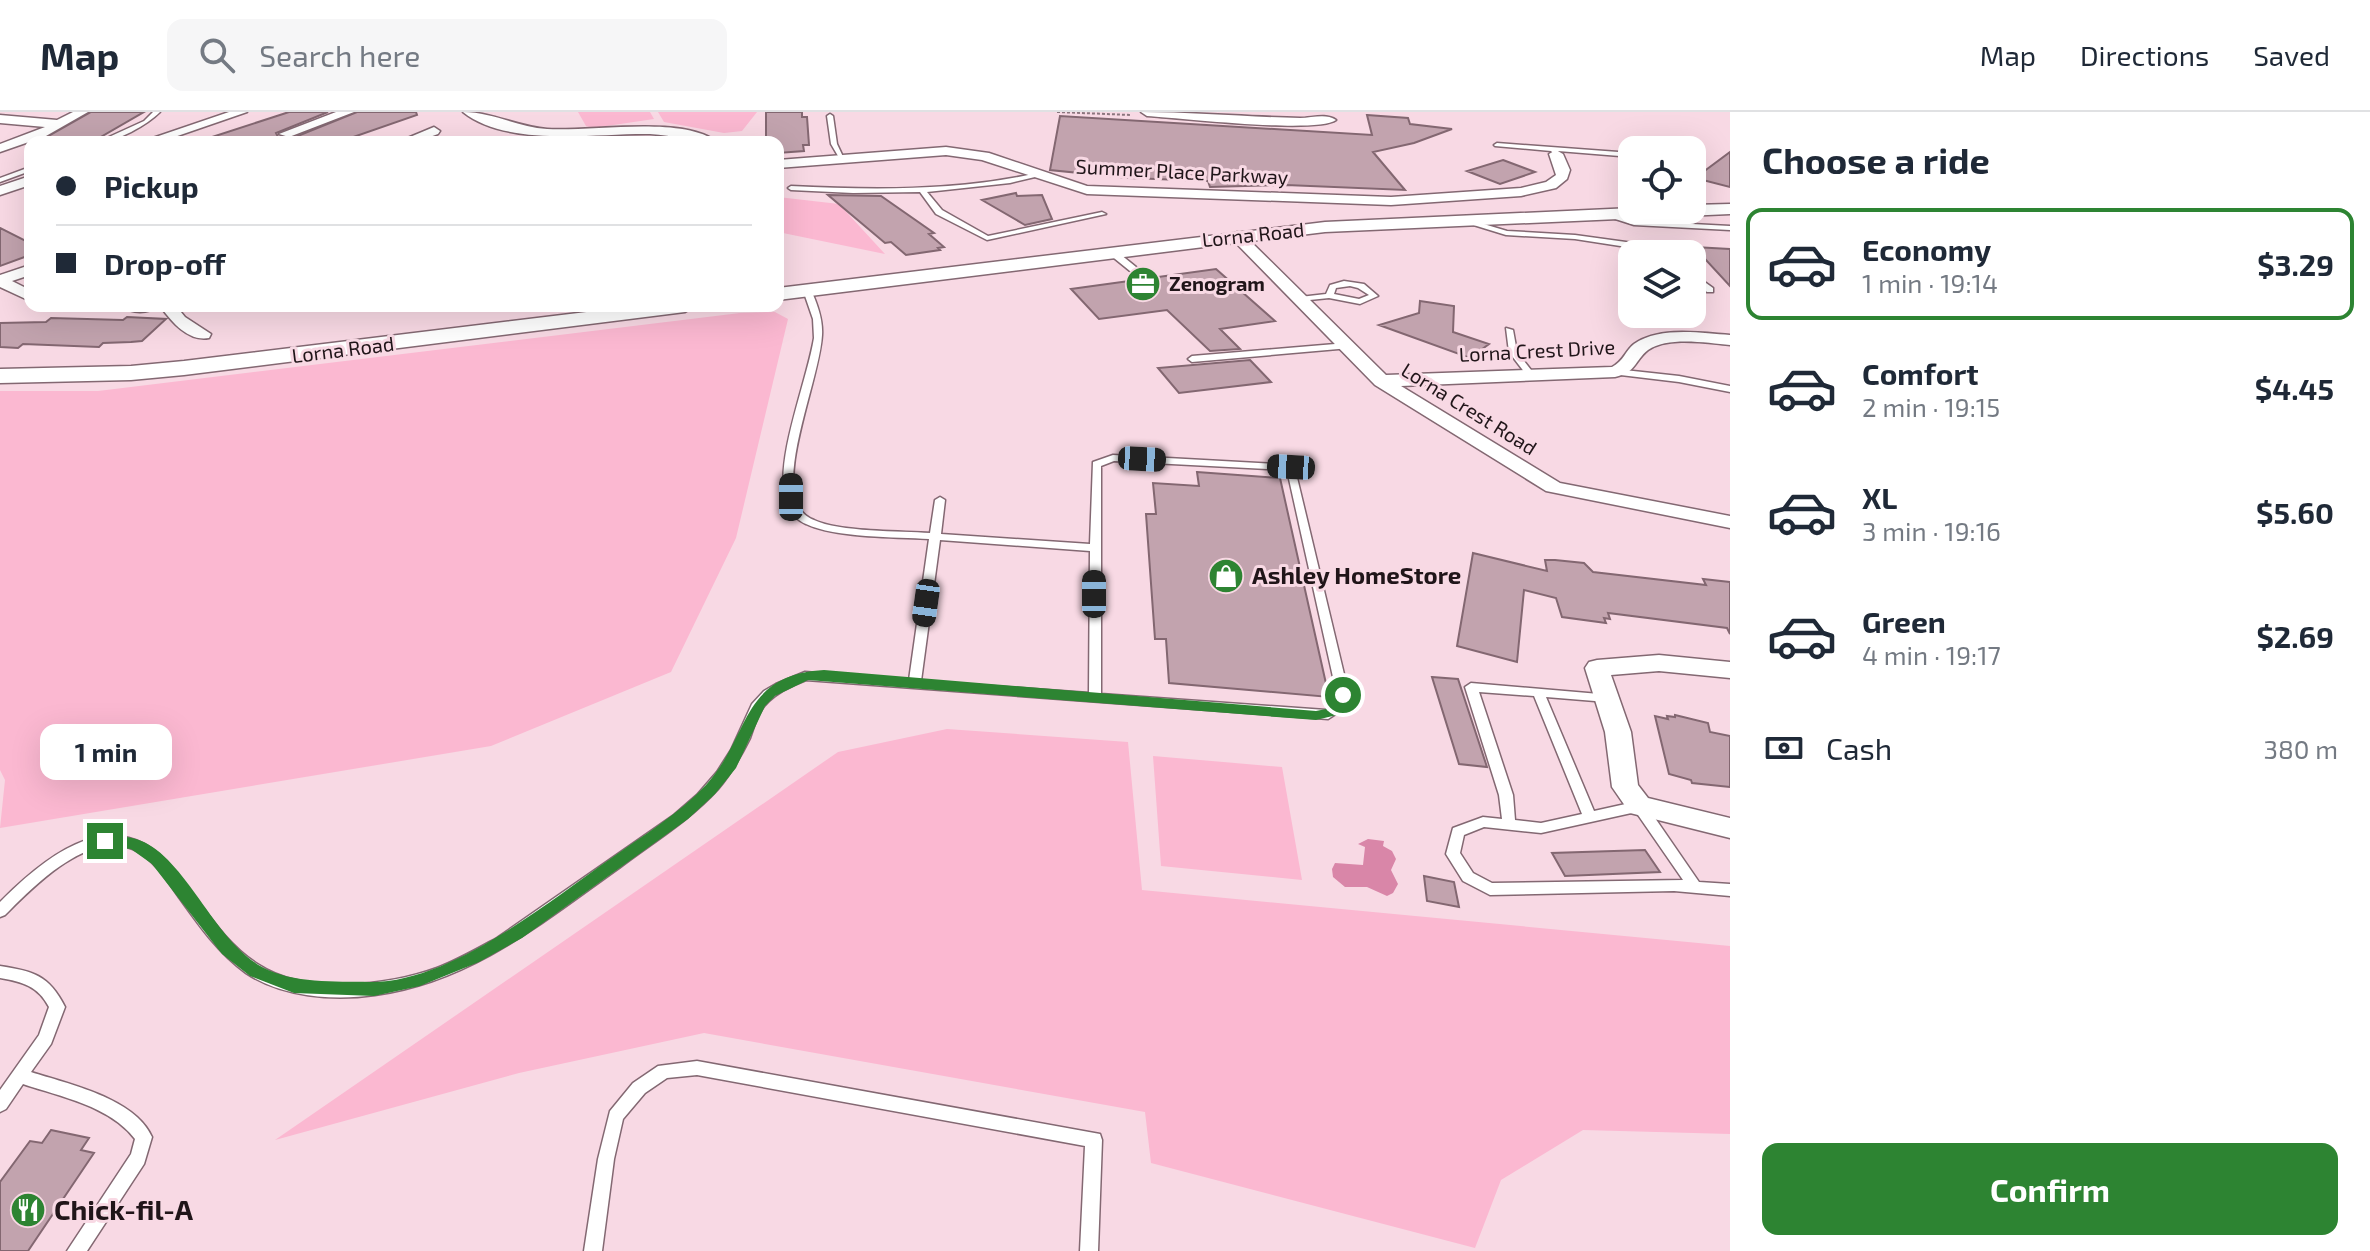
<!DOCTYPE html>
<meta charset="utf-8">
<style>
:root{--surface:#fff;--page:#f6f6f7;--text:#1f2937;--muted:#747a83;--line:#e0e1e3;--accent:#2d8432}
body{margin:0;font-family:"Exo 2",sans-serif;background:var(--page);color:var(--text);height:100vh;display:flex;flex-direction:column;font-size:30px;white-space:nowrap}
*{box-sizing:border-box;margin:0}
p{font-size:26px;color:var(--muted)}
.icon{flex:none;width:44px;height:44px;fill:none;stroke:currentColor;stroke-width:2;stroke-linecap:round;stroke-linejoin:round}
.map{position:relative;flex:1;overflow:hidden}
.side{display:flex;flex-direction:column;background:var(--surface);width:640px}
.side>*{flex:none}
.guide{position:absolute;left:24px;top:24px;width:760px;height:176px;border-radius:16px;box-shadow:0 8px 32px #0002;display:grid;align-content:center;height:176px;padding:0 32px;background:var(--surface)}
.controls{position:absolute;left:1618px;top:24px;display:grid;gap:16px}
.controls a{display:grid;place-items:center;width:88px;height:88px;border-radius:16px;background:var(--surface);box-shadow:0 8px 32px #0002;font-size:40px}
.end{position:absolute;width:36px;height:36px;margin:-18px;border:10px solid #2d8432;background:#fff;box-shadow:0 0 0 4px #fff}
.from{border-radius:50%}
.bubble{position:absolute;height:56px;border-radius:16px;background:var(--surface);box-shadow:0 8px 32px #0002;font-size:26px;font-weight:700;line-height:56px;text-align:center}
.car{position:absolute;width:24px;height:48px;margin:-24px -12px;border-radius:10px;box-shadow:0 0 6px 2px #0007;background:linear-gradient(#222 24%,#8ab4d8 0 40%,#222 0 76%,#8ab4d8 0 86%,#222 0)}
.guide b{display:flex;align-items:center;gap:28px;height:76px;font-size:30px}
.guide b+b{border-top:2px solid var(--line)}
.guide i{width:20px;height:20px;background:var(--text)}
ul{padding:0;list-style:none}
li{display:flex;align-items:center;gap:24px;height:112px;margin:0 16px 12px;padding:0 16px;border:4px solid transparent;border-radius:16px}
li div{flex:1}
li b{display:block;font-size:30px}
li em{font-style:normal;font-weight:700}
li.current{border-color:var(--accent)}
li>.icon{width:72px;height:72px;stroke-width:1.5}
h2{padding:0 32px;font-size:36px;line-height:96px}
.pay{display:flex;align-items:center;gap:20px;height:88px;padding:0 32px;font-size:30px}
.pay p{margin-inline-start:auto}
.primary-button{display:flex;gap:16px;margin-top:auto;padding:16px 32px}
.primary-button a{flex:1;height:92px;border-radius:16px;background:var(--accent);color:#fff;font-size:32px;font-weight:700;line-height:92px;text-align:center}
header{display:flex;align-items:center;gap:48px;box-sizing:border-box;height:112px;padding:0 40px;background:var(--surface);border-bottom:2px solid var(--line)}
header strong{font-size:38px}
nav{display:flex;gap:44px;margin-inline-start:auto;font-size:28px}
.search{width:560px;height:72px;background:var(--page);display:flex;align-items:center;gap:20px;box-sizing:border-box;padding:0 28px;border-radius:16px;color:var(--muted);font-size:30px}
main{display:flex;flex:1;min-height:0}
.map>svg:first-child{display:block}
</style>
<header>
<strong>Map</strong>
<div class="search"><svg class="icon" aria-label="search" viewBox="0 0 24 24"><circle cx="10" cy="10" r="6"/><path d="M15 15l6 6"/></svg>Search here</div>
<nav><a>Map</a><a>Directions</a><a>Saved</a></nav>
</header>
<main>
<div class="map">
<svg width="1730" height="1139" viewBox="0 0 1730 1139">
<rect width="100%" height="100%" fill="#f8d9e4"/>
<path fill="#fbb8d1" d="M578,0H650L654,7L593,16L586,14Z
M658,0H757L742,19L724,21L664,10Z
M778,85L839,92L885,142L778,120Z
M775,200L788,207L736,426L671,560L491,634L0,716L5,668L0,658V279H98L740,201Z
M947,617L1128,630L1142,778L1730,834V1022L1583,1018L1501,1068L1475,1136L1151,1051L1145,1000L704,921L519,961L275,1028L838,640Z
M1153,644L1282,655L1302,768L1161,754Z"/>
<path fill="#d986a8" d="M1368,727L1384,729L1383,734L1392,739L1396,747L1391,758L1398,772L1393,781L1387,784L1367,775H1345L1333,765L1332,757L1335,751L1363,753L1365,735L1358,732Z"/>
<path fill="#c2a3ae" stroke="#836771" stroke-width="2" d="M91,0H144L92,30H38Z
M289,0H328L276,21L278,25L288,28L357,0H416L417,3L339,30H209V26Z
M766,0H802V5H807L809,33H803L804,39L778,41V30H766Z
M1367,3L1408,6L1410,12L1452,17L1414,31L1373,40L1405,78L1286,73L1210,75L1208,69L1129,66L1050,58L1060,4L1372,23Z
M1730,40V75L1695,66Z
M1503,48L1535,60L1500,72L1467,59Z
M1016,81L1017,84L1042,83L1052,107L1025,113L982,88Z
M828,83L881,84L934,121L929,122L944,135L938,136L940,138L906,143L891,130L885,131Z
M0,116L30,131V143L0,154Z
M1694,135L1730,137V174Z
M1216,157L1275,209L1220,217L1240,237L1210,239L1167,198L1099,207L1071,177Z
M1420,189L1454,194L1453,220L1489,232L1470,246L1379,213L1419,201Z
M127,205L166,207L142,229L131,230L103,231L99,235L23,232L18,236L0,235V211L46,210L51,206L123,208Z
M1250,248L1271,270L1179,281L1158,256Z
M1197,360L1280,366L1329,585L1169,571L1166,527H1155L1146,402H1156L1153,371L1199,374Z
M1473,441L1547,459L1545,448H1555L1584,451L1593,460L1706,473L1703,467L1730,470V522L1727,516L1608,501L1610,507L1604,506L1606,511L1562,505L1556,486L1524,478L1517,550L1457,534Z
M1432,565L1458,567L1487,655L1459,652Z
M1675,603L1708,611L1710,620L1730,624V675L1692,671L1691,668L1669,662L1655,604L1668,607L1667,604L1675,605Z
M1645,738L1660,760L1565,764L1552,741Z
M1424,764L1454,770L1459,795L1427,789Z
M51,1018L89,1026L81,1038L94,1041L28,1139H0V1070L30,1029L42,1031Z"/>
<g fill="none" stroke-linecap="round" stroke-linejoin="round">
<defs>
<path id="service" d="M153,0H160C147,13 117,30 98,30L144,9Z
M830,2L833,4L837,32L845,49H841L831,32L827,4Z
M1497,31L1632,41V45L1558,39L1559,42L1556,44L1551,39L1495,34L1494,33Z
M30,55V59L0,70V66Z
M1033,62L1035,63V65L1010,71L927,80L942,98L988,124L1102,100L1106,102L987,128L936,102L920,80L853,81L791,78L788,76L791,74C872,78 954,79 1033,62Z
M1606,100L1635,109L1730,114V118L1634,113L1606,104Z
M1467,107L1507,119L1575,123L1655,134L1672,142L1575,127L1506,123L1467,111Z
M1109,138H1115L1136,155V159H1130L1109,142Z
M1692,161L1713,176V180H1707L1692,167Z
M1344,169L1364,172L1378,184L1360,192L1329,186L1300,189L1296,187L1300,185L1326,182L1330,173ZM1350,174L1358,176L1369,183L1359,187L1334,182L1336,176Z
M804,176H810C817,191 823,207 822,223C820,266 777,362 800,397C803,402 809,406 814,408C839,420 901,419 930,421L935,388L940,385L945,388L941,422L1090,432L1093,350L1113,343L1294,353L1349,583L1345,596L1328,607L806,568C793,573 779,579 769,589C758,599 755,612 750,626C741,644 731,662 718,677C689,709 653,730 619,756C543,810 471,870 375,883C333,889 282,885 246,861C218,841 198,812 178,784C167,768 152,745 133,737C87,719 34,774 5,803L0,805V790C49,741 117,687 174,758C201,790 222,830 259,853C305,883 388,874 437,856C458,848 477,837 497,826L674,703L697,683L717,660L731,638L752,592L764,579L776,572L805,560L909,568L929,427C896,425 835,426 806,412C794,407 788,397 785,384C776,344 807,269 814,226L813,207L803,178ZM1114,349L1287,358L1337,583L1335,591L1326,598L1101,582V354ZM940,428L1090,439L1089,581L921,569Z
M1506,216L1513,218L1517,240L1535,263L1534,265H1528L1509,240Z
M1347,231L1350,232V236L1192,250L1188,247L1192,244Z
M1615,257L1679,264L1730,274V280L1679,270L1612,262V258Z
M1471,571L1611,583L1613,586L1607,590L1546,585L1594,699L1639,689L1644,690L1699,770L1730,772V784L1674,779L1490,783L1463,769L1446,742L1453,716L1483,705L1502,707L1499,683L1465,575ZM1479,580L1534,584L1582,702L1541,711L1515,708L1513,683ZM1636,700L1683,768L1492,771L1473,761L1460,741L1464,723L1484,715L1541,721Z
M0,854C33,859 49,863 65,895L51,932L31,960C68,972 135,986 152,1025L144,1052L87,1139H67L131,1042L135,1027C110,994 61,985 23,972L6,997L0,1000V978L39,923L49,895C38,874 23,870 0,866Z
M697,949L1100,1022L1102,1028L1098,1139H1080L1085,1034L697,963L667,966L645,981L623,1007L614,1047L602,1139H584L598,1047L610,999L633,971L658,954Z"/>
<path id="minor" d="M73,0H88L46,24L0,40V32L45,15L0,11V3L57,8Z
M229,0H247L160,30H141Z
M336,0H354L289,25L279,22Z
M463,0C492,0 518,15 547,17C591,20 683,3 717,30C695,30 673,23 650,22C596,21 508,36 463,0Z
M1141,0C1194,0 1247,5 1300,6C1312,6 1326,1 1336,8C1316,22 1180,6 1147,4Z
M434,15L440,19L438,22L416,30H398Z
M946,35L989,41L1087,74L1391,85L1521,76L1546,70L1556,63L1549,42L1556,38L1563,42L1570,58L1567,67L1556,76L1521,84L1391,93L1087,82L982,48L946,43L778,56V48Z
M30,64V73L0,83V74Z
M1237,120L1242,121L1386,263L1612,255C1624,249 1625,239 1634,232C1659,214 1702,221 1730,223V233C1707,231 1668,224 1648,238C1634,249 1637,260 1615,265L1401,274L1560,371L1730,404V416L1546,379L1375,273L1232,127L1230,124Z
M30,153V163L12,169L30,178V189L0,175V163Z
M124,194H156C149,202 131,202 124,194Z
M160,194H176L185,205L211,222L209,226C188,230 171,209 160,194Z
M1659,543L1730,550V566L1659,559L1611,563L1631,620L1638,673L1648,686L1730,706V726L1630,701L1612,675L1605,620L1585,556L1589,550L1597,548Z"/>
<path id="tertiary" d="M1730,92V102L1325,120L778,188V176L1325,110L1632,96L1692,98V93Z
M636,194H695L685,200L184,263L131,268L0,271V257L131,254L184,249Z"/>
</defs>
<use href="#service" stroke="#836872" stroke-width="3"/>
<use href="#minor" stroke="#836872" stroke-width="3"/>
<use href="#tertiary" stroke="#836872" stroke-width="3"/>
<path stroke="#8b767e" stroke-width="2" stroke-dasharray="3 2" stroke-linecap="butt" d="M1057,0L1131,3"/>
<use href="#service" fill="#fff" fill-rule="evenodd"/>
<use href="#minor" fill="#fff" fill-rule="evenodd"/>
<use href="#tertiary" fill="#fff" fill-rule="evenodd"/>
</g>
<path fill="#2d8432" d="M824,558L1316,599L1331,596L1338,579H1347L1349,583L1341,602L1316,608L808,568L775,584L765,594L736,656L715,682L688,707L522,826L479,850L420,874L374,884L294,881L250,864L222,842L152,752L131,737L105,734L98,729L105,723C115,724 126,724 136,727C184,741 213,828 262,855C294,872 334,869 370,870C450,871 547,791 610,747C642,724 679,702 706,673C751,623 740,563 824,558Z"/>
<defs>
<symbol id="office-disc" viewBox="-11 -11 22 22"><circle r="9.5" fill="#2d8432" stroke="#f8d9e4"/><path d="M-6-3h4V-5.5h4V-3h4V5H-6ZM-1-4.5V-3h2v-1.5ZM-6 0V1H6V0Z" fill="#fff"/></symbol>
<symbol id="shop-disc" viewBox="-11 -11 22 22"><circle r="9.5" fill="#2d8432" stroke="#f8d9e4"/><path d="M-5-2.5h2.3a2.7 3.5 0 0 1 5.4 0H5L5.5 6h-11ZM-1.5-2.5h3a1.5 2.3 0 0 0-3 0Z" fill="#fff"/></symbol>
<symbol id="restaurant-disc" viewBox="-11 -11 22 22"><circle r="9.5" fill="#2d8432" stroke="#f8d9e4"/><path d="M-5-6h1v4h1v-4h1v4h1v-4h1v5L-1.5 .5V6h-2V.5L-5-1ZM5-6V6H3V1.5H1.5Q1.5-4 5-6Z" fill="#fff"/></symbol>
</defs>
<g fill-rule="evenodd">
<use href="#office-disc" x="1123" y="152" width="40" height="40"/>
<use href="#shop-disc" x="1206" y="444" width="40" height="40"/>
<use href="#restaurant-disc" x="8" y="1078" width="40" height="40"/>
</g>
<g text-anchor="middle" stroke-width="6" stroke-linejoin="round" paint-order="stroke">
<g font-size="20" fill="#201519" stroke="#f8d9e4">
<text transform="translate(1182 60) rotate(3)" y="7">Summer Place Parkway</text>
<text transform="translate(1253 123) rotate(-6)" y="7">Lorna Road</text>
<text transform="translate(343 238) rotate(-7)" y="7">Lorna Road</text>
<text transform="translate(1537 239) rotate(-3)" y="7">Lorna Crest Drive</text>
<text transform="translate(1469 297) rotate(32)" y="7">Lorna Crest Road</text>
</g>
<g font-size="20" font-weight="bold" fill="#201519" stroke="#f8d9e4" text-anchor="start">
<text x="1169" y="179">Zenogram</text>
</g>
<g font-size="24" font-weight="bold" fill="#201519" stroke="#f8d9e4" text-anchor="start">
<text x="1252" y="472">Ashley HomeStore</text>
</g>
<g font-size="28" font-weight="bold" fill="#201519" stroke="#f8d9e4" text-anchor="start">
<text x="54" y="1108">Chick-fil-A</text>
</g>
</g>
</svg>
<div class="controls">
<a><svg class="icon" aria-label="locate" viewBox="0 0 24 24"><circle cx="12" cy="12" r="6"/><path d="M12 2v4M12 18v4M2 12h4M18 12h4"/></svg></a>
<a><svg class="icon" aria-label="layers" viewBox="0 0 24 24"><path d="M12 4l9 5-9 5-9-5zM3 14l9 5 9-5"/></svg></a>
</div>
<i class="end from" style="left:1343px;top:583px"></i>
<i class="end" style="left:105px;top:729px"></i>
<div class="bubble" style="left:40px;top:612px;width:132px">1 min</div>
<i class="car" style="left:1142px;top:347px;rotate:93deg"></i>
<i class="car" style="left:1291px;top:355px;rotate:273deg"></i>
<i class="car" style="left:791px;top:385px;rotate:0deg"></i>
<i class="car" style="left:1094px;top:482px;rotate:0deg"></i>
<i class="car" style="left:926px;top:491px;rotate:188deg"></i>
<div class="guide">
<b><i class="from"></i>Pickup</b>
<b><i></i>Drop-off</b>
</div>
</div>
<section class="side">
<h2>Choose a ride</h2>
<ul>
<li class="current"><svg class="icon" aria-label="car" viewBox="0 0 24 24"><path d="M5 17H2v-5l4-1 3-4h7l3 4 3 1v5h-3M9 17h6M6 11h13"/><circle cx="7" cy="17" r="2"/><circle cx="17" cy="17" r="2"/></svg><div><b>Economy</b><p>1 min · 19:14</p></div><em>$3.29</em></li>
<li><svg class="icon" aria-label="car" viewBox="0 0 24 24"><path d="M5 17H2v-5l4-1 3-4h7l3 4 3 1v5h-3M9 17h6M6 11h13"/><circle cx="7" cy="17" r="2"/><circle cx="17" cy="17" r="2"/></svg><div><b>Comfort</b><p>2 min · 19:15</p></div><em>$4.45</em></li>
<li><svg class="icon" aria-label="car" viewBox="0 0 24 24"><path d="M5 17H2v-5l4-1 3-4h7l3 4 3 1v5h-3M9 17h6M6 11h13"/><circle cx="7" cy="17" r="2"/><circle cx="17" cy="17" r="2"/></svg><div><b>XL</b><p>3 min · 19:16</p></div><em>$5.60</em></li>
<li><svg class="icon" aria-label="car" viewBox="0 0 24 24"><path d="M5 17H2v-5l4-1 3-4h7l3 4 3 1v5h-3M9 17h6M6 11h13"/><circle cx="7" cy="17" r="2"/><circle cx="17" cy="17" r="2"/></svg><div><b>Green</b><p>4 min · 19:17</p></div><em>$2.69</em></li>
</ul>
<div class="pay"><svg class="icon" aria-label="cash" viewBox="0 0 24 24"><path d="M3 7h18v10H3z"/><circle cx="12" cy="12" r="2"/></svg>Cash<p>380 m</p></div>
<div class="primary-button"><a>Confirm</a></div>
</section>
</main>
